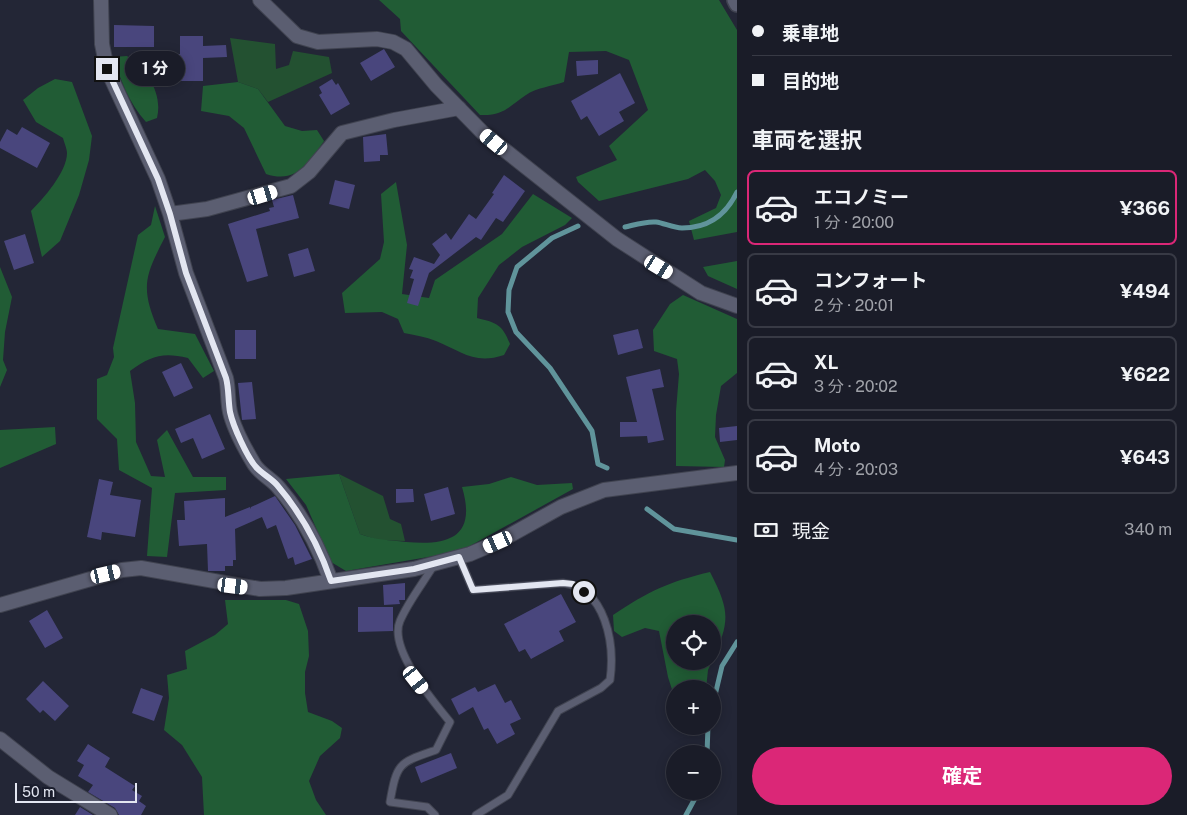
<!DOCTYPE html>
<html lang="ja">
<meta charset="utf-8">
<style>
:root{--surface:#1a1c28;--page:#232530;--text:#f1f3f6;--muted:#9fa1a8;--line:#383a45;--accent:#db2777}
body{margin:0;font-family:"Public Sans","Noto Sans JP",sans-serif;background:var(--page);color:var(--text);height:100vh;display:flex;flex-direction:column;font-size:19px;white-space:nowrap}
*{box-sizing:border-box;margin:0}
p{font-size:16px;color:var(--muted)}
.icon{flex:none;width:28px;height:28px;fill:none;stroke:currentColor;stroke-width:2;stroke-linecap:round;stroke-linejoin:round}
.map{position:relative;flex:1;overflow:hidden}
.panel{display:flex;flex-direction:column;background:var(--surface);width:450px}
.panel>*{flex:none}
.guide{display:grid;align-content:center;height:110px;padding:0 15px;background:var(--surface)}
.tools{position:absolute;left:666px;top:615px;display:grid;gap:10px}
.tools a{display:grid;place-items:center;width:55px;height:55px;border-radius:50%;background:var(--surface);box-shadow:0 2px 12px #0003,0 0 0 1px var(--line);font-size:25px}
.scale{position:absolute;left:15px;bottom:12px;width:122px;box-sizing:border-box;padding-left:5px;border:2px solid #e3e6f1;border-top:0;font-size:14px;line-height:18px;white-space:nowrap;color:#e3e6f1;-webkit-text-stroke:4px #1a1d2c;paint-order:stroke}
.end{position:absolute;width:22px;height:22px;margin:-11px;border:6px solid #e3e6f1;background:#111;box-shadow:0 0 0 2px #111}
.from{border-radius:50%}
.bubble{position:absolute;height:35px;border-radius:18px;background:var(--surface);box-shadow:0 2px 12px #0003,0 0 0 1px var(--line);font-size:16px;font-weight:700;line-height:35px;text-align:center}
.car{position:absolute;width:15px;height:30px;margin:-15px -8px;border-radius:6px;box-shadow:0 0 4px 1px #0007;background:linear-gradient(#fff 24%,#345 0 40%,#fff 0 76%,#345 0 86%,#fff 0)}
.guide b{display:flex;align-items:center;gap:18px;height:48px;font-size:19px}
.guide b+b{border-top:1px solid var(--line)}
.guide i{width:12px;height:12px;background:var(--text)}
ul{padding:0;list-style:none}
li{display:flex;align-items:center;gap:15px;height:75px;margin:0 10px 8px;padding:0 5px;border:2px solid var(--line);border-radius:8px}
li div{flex:1}
li b{display:block;font-size:19px}
li em{font-style:normal;font-weight:700}
li.on{border-color:var(--accent)}
li>.icon{width:45px;height:45px;stroke-width:1.5}
h2{padding:0 15px;font-size:22px;line-height:60px}
.pay{display:flex;align-items:center;gap:12px;height:55px;padding:0 15px;font-size:19px}
.pay p{margin-inline-start:auto}
.cta{display:flex;gap:10px;margin-top:auto;padding:10px 15px}
.cta a{flex:1;height:58px;border-radius:30px;background:var(--accent);color:#fff;font-size:20px;font-weight:700;line-height:58px;text-align:center}
main{display:flex;flex:1;min-height:0}
.map>svg:first-child{display:block}
</style>
<main>
<div class="map">
<svg width="737" height="815" viewBox="0 0 737 815">
<rect width="100%" height="100%" fill="#232636"/>
<path fill="#235131" d="M230,38L275,44L276,69L289,65L293,51L329,57L332,73L268,102L258,89L238,82Z
M339,474L383,496L390,519L401,524L405,541L378,540L360,534Z"/>
<path fill="#215c35" d="M379,0H719L737,30V232L694,240L689,221L716,208L721,195L715,181L705,170L688,179L599,201L578,182L576,177L617,160L609,146L648,110L629,60L606,51L569,52L564,82C552,86 536,88 526,95C508,107 504,116 480,115L401,31L400,19Z
M127,56C147,70 163,93 157,118L146,122C129,103 121,81 113,57Z
M55,79L72,82L92,136L89,160L79,195L60,241L42,257L31,211C43,199 67,172 67,153C67,149 64,142 63,138L36,122L23,100L38,88Z
M238,82L258,89L285,126L302,131L317,130L324,141C308,163 297,184 266,174L244,128L229,116L201,111L203,86Z
M396,182L407,245L402,294L429,298L435,280L502,234L533,194L572,218L565,225L522,247L499,265L478,298L477,318C497,323 502,324 510,344L504,355C474,365 461,351 436,341C426,337 414,335 404,333L398,319L382,312L345,313L342,293L380,259L384,242L381,194Z
M155,206L165,237C145,276 140,287 158,329L195,334L214,371L203,378L188,358C162,352 151,356 130,371L135,403L136,442L151,476L165,477L157,440L167,430L193,477H226V490L175,493L167,557L147,556L152,488L119,470L117,439L97,419V379L107,375L114,357L113,348L138,235L151,225Z
M737,261V289L708,276L703,267Z
M0,267L12,297L5,332L3,360L7,370L0,387Z
M683,295L737,319V373L721,386L716,415L715,437L725,460L724,467L676,466V411L679,374L677,359L654,351L653,330L670,304Z
M55,427L56,444L0,468V430Z
M339,474L360,534C376,540 389,540 406,542C449,546 477,537 462,487L489,484L511,477L537,485L572,483L573,489L468,547L434,556L346,571L331,562L306,505L286,479Z
M710,572C730,611 730,620 713,660L712,624H675V661H712L708,670L706,689H675V699L668,677L659,631L645,628L622,637L614,631L613,615C649,591 668,582 710,572Z
M225,600H286L299,604L308,631L309,656L305,672V693L308,712L332,721L342,728L340,738L320,756L309,781L316,800L326,815H204L202,777L182,745L164,730L169,698L167,675L187,669L185,651L215,635L228,624Z"/>
<g fill="none" stroke-linecap="round" stroke-linejoin="round">
<path stroke="#60949b" stroke-width="5" d="M578,226L552,238L517,267L509,290L508,312L516,332L550,368L592,431L598,464L607,468
M625,227C634,225 646,221 656,222C664,223 673,228 682,228C709,228 726,215 737,192
M647,509L674,529L737,540
M712,708L722,666L737,642
M707,754L708,726
M686,815L699,791"/>
</g>
<path fill="#49467d" d="M114,25L154,26V47H114Z
M180,36H203V46L226,45L227,57L203,58V81H180V66H173L172,54H180Z
M384,49L395,67L371,81L360,63Z
M598,60V74L577,76L576,61Z
M620,73L635,103L619,112L624,121L599,136L587,116L581,120L571,101Z
M332,79L336,85L338,83L350,104L331,115L319,95L322,93L319,87Z
M22,127L50,143L37,168L0,148V142L7,129L17,135Z
M386,134L388,155H380V161L364,162L363,137Z
M504,175L525,191L503,222L496,218L481,240L476,237L429,273L418,306L407,303L414,279L410,278L413,270L409,269L414,257L434,264L440,255L432,244L446,233L451,240L469,214L476,219L494,194L492,193Z
M335,180L355,185L349,209L329,204Z
M293,195L299,218L256,229L268,276L247,282L228,224L270,211L269,208L274,207L272,200Z
M25,234L34,263L14,270L4,241Z
M308,248L315,271L294,277L288,254Z
M638,329L643,348L618,355L613,335Z
M235,330H256V359H235Z
M181,363L193,388L174,397L162,372Z
M660,369L664,387L652,389L664,440L648,443L647,436L620,437V422H637L626,377Z
M252,382L256,419L242,420L238,383Z
M210,414L225,449L202,459L193,438L181,443L175,429Z
M737,426V440L720,442L719,428Z
M99,479L113,482L110,495L141,500L135,537L102,532L101,540L87,537Z
M448,487L455,514L431,521L424,494Z
M396,489H413L414,502L396,503Z
M275,496L295,525L312,559L295,565L293,557L288,559L276,525L267,529L262,517L235,529L236,560H233V566H225V571H208L207,544L179,546L177,520H185L184,501L225,498V517L250,507L251,509V507Z
M405,583V600H399L400,604L384,605L383,585Z
M561,594L576,622L559,631L564,641L531,659L525,649L519,652L504,624Z
M358,607H393V631L358,632Z
M47,610L63,638L45,648L29,621Z
M43,681L69,706L55,721L43,710L40,713L26,699Z
M495,684L505,703L511,700L521,719L510,724L515,734L497,744L488,728L484,730L473,707L459,715L451,699L475,687L478,692Z
M141,688L163,696L154,721L132,713Z
M88,744L110,758L105,767L135,786L132,790L142,796L139,801L146,806L141,815H119L115,808L88,792L93,785L78,776L84,765L77,761Z
M451,753L457,768L421,783L415,767Z
M80,807L93,815H75Z"/>
<g fill="none" stroke-linecap="round" stroke-linejoin="round">
<defs>
<path id="service" d="M459,557L473,590L563,583C606,588 615,644 610,680L601,688L558,711L508,795L476,815
M434,565C423,583 408,602 400,621C388,649 434,702 450,722L436,750C399,763 397,762 390,802L427,807L435,815"/>
<path id="minor" d="M101,0L102,44L107,69L158,179L170,214L186,273L226,378C229,390 227,403 231,416C236,433 245,449 254,464C260,474 272,479 279,488C303,516 319,547 331,581
M260,0L297,36L318,42L377,39L393,42L406,49L436,85L483,133L617,239L701,293L737,306
M170,214L207,209L291,186L309,172L342,133L394,120L459,108
M0,605L122,570L141,568L260,589L286,588L414,569L470,554L498,542L561,507L604,490L737,473
M0,739L48,777L110,815"/>
<path id="secondary" d="M735,0L737,4"/>
</defs>
<use href="#service" stroke="#404350" stroke-width="9"/>
<use href="#minor" stroke="#404350" stroke-width="16"/>
<use href="#secondary" stroke="#404350" stroke-width="18"/>
<use href="#service" stroke="#5b5e71" stroke-width="7"/>
<use href="#minor" stroke="#5b5e71" stroke-width="14"/>
<use href="#secondary" stroke="#5b5e71" stroke-width="15"/>
</g>
<g fill="none" stroke-linecap="round" stroke-linejoin="round">
<path stroke="#e3e6f1" stroke-width="6" d="M107,69L158,179L170,214L186,273L226,378C229,389 228,400 230,412C233,426 247,457 256,467C262,474 271,478 277,485C301,513 319,546 331,581L414,569L459,557L473,590L563,583L573,584L584,592"/>
</g>
</svg>
<div class="tools">
<a><svg class="icon" aria-label="locate" viewBox="0 0 24 24"><circle cx="12" cy="12" r="6"/><path d="M12 2v4M12 18v4M2 12h4M18 12h4"/></svg></a>
<a>+</a>
<a>−</a>
</div>
<div class="scale">50 m</div>
<i class="end from" style="left:584px;top:592px"></i>
<i class="end" style="left:107px;top:69px"></i>
<div class="bubble" style="left:125px;top:51px;width:60px">1 分</div>
<i class="car" style="left:494px;top:142px;rotate:310deg"></i>
<i class="car" style="left:263px;top:195px;rotate:73deg"></i>
<i class="car" style="left:659px;top:267px;rotate:121deg"></i>
<i class="car" style="left:498px;top:542px;rotate:246deg"></i>
<i class="car" style="left:106px;top:574px;rotate:77deg"></i>
<i class="car" style="left:233px;top:586px;rotate:97deg"></i>
<i class="car" style="left:416px;top:680px;rotate:142deg"></i>
</div>
<section class="panel">
<div class="guide">
<b><i class="from"></i>乗車地</b>
<b><i></i>目的地</b>
</div>
<h2>車両を選択</h2>
<ul>
<li class="on"><svg class="icon" aria-label="car" viewBox="0 0 24 24"><path d="M5 17H2v-5l4-1 3-4h7l3 4 3 1v5h-3M9 17h6M6 11h13"/><circle cx="7" cy="17" r="2"/><circle cx="17" cy="17" r="2"/></svg><div><b>エコノミー</b><p>1 分 · 20:00</p></div><em>¥366</em></li>
<li><svg class="icon" aria-label="car" viewBox="0 0 24 24"><path d="M5 17H2v-5l4-1 3-4h7l3 4 3 1v5h-3M9 17h6M6 11h13"/><circle cx="7" cy="17" r="2"/><circle cx="17" cy="17" r="2"/></svg><div><b>コンフォート</b><p>2 分 · 20:01</p></div><em>¥494</em></li>
<li><svg class="icon" aria-label="car" viewBox="0 0 24 24"><path d="M5 17H2v-5l4-1 3-4h7l3 4 3 1v5h-3M9 17h6M6 11h13"/><circle cx="7" cy="17" r="2"/><circle cx="17" cy="17" r="2"/></svg><div><b>XL</b><p>3 分 · 20:02</p></div><em>¥622</em></li>
<li><svg class="icon" aria-label="car" viewBox="0 0 24 24"><path d="M5 17H2v-5l4-1 3-4h7l3 4 3 1v5h-3M9 17h6M6 11h13"/><circle cx="7" cy="17" r="2"/><circle cx="17" cy="17" r="2"/></svg><div><b>Moto</b><p>4 分 · 20:03</p></div><em>¥643</em></li>
</ul>
<div class="pay"><svg class="icon" aria-label="cash" viewBox="0 0 24 24"><path d="M3 7h18v10H3z"/><circle cx="12" cy="12" r="2"/></svg>現金<p>340 m</p></div>
<div class="cta"><a>確定</a></div>
</section>
</main>
